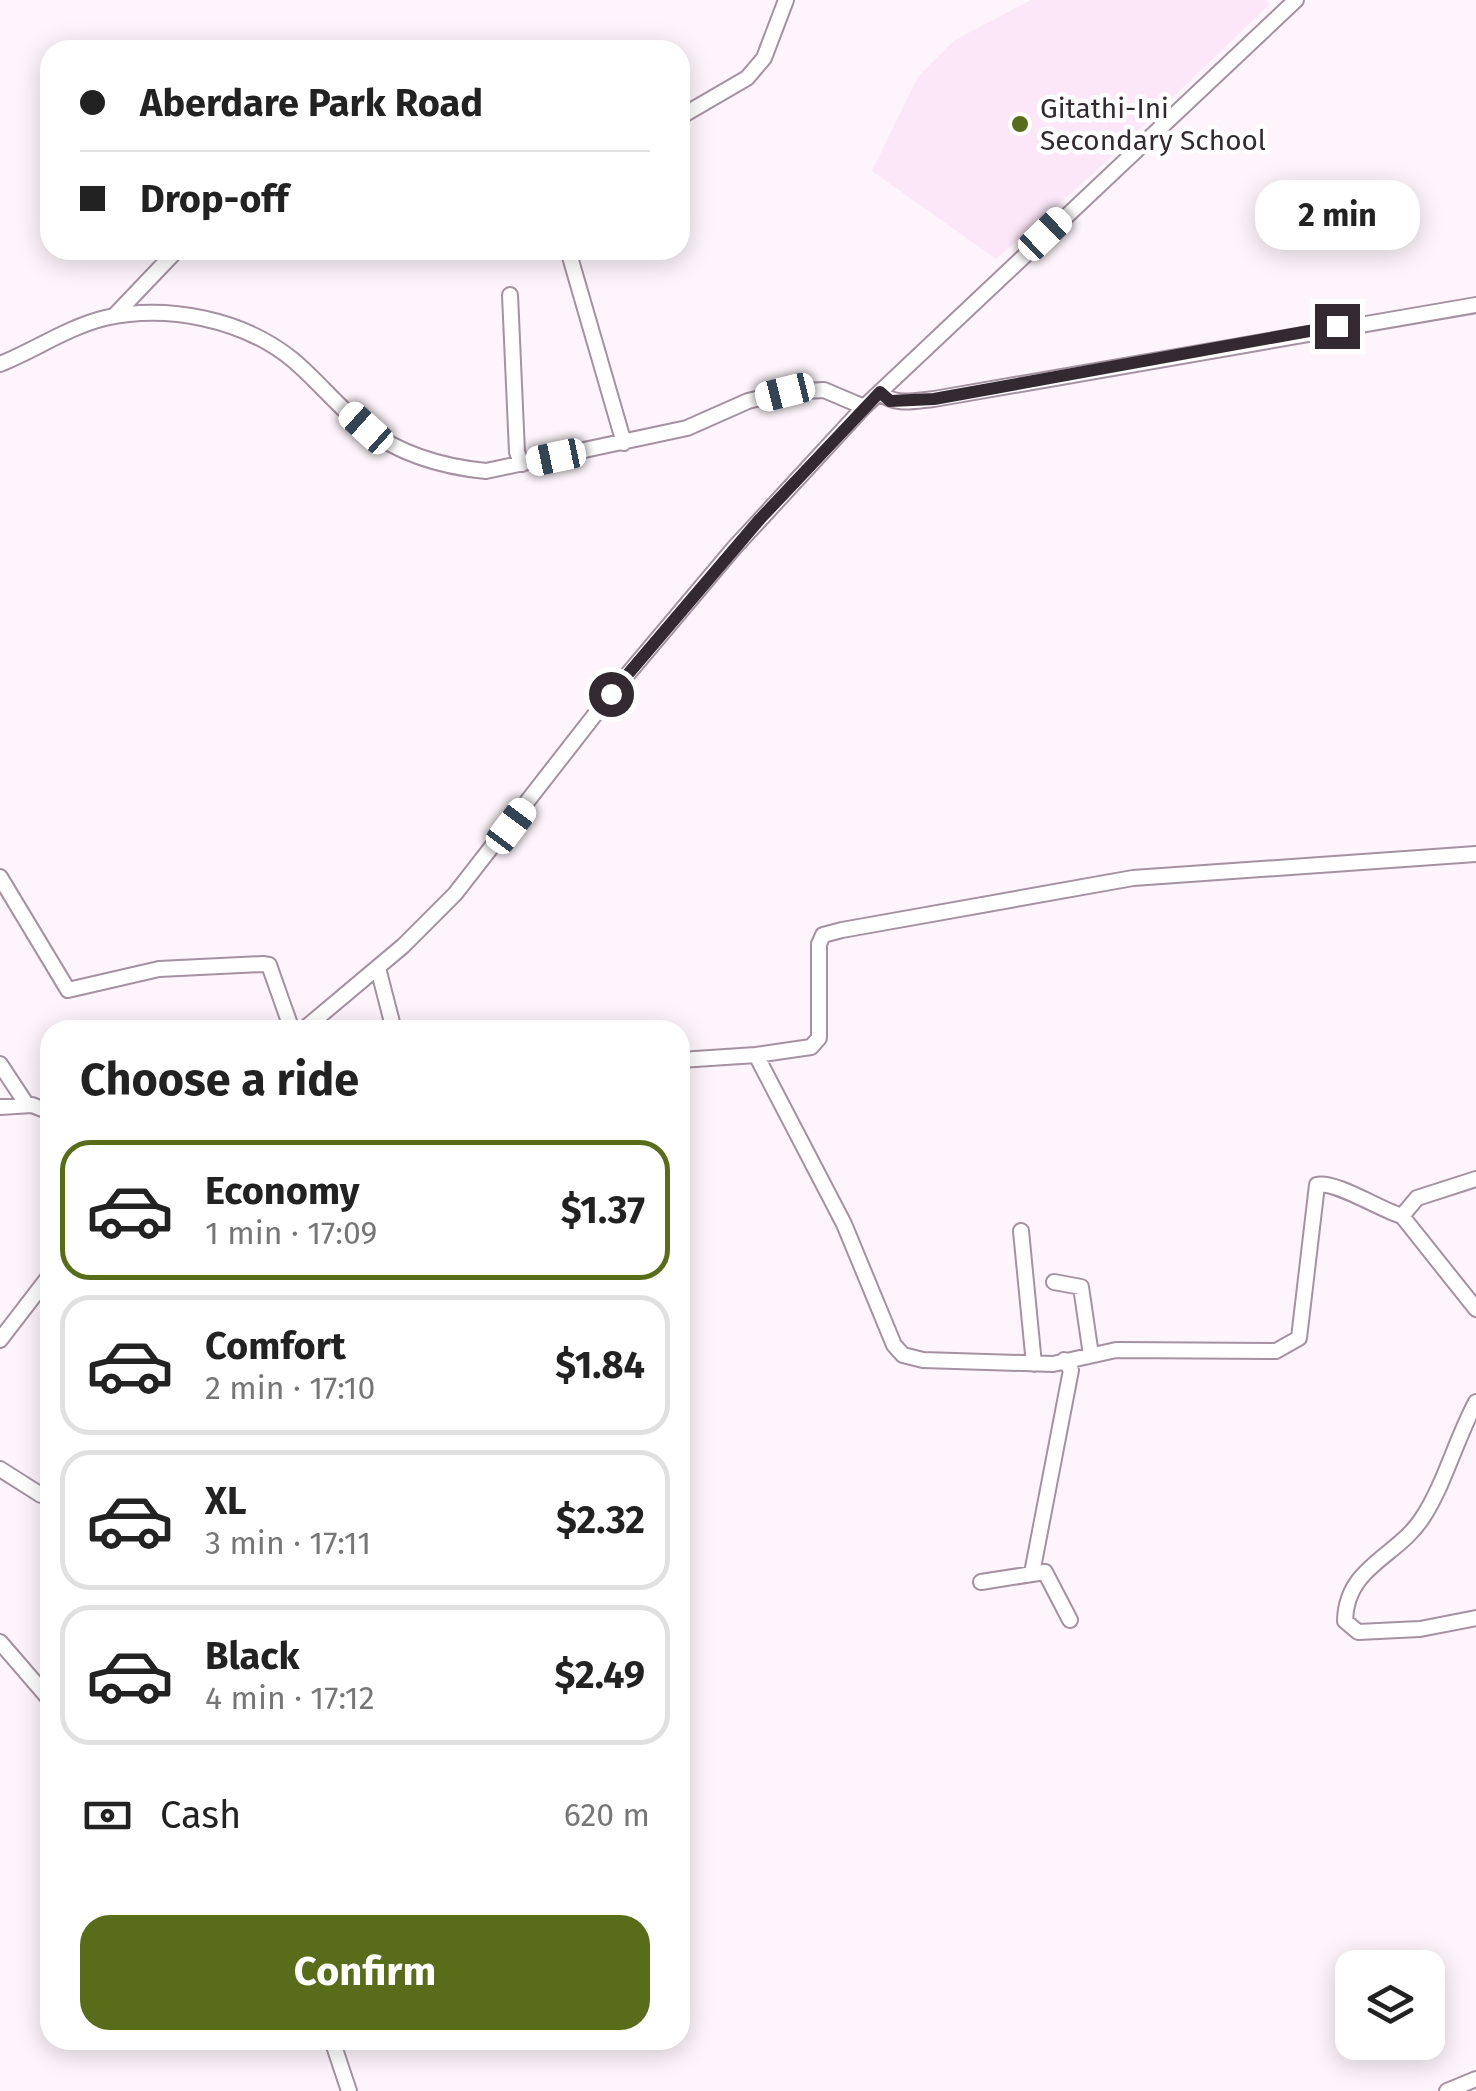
<!DOCTYPE html>
<meta charset="utf-8">
<style>
:root{--surface:#fff;--page:#f2f2f2;--text:#222;--muted:#767676;--line:#e0e0e0;--accent:#586c19}
body{margin:0;font-family:"Fira Sans",sans-serif;background:var(--page);color:var(--text);height:100vh;display:flex;flex-direction:column;font-size:38px;white-space:nowrap}
*{box-sizing:border-box;margin:0}
p{font-size:32px;color:var(--muted)}
.icon{flex:none;width:55px;height:55px;fill:none;stroke:currentColor;stroke-width:2;stroke-linecap:round;stroke-linejoin:round}
.map{position:relative;flex:1;overflow:hidden}
.details{position:absolute;left:40px;top:1020px;width:650px;height:1030px;display:flex;flex-direction:column;background:var(--surface);border-radius:30px;box-shadow:0 5px 25px #0003}
.details>*{flex:none}
.banner{position:absolute;left:40px;top:40px;width:650px;height:220px;border-radius:30px;box-shadow:0 5px 25px #0003;display:grid;align-content:center;height:220px;padding:0 40px;background:var(--surface)}
.tools{position:absolute;left:1335px;top:1950px;display:grid;gap:20px}
.tools a{display:grid;place-items:center;width:110px;height:110px;border-radius:20px;background:var(--surface);box-shadow:0 5px 25px #0003;font-size:50px}
.end{position:absolute;width:45px;height:45px;margin:-22px;border:12px solid #322a30;background:#fff;box-shadow:0 0 0 5px #fff}
.from{border-radius:50%}
.bubble{position:absolute;height:70px;border-radius:30px;background:var(--surface);box-shadow:0 5px 25px #0003;font-size:32px;font-weight:700;line-height:70px;text-align:center}
.car{position:absolute;width:30px;height:60px;margin:-30px -15px;border-radius:12px;box-shadow:0 0 8px 2px #0007;background:linear-gradient(#fff 24%,#345 0 40%,#fff 0 76%,#345 0 86%,#fff 0)}
.banner b{display:flex;align-items:center;gap:35px;height:95px;font-size:38px}
.banner b+b{border-top:2px solid var(--line)}
.banner i{width:25px;height:25px;background:var(--text)}
ul{padding:0;list-style:none}
li{display:flex;align-items:center;gap:30px;height:140px;margin:0 20px 15px;padding:0 20px;border:5px solid var(--line);border-radius:30px}
li div{flex:1}
li b{display:block;font-size:38px}
li em{font-style:normal;font-weight:700}
li.current{border-color:var(--accent)}
li>.icon{width:90px;height:90px;stroke-width:1.5}
h2{padding:0 40px;font-size:45px;line-height:120px}
.pay{display:flex;align-items:center;gap:25px;height:110px;padding:0 40px;font-size:38px}
.pay p{margin-inline-start:auto}
.action{display:flex;gap:20px;margin-top:auto;padding:20px 40px}
.action a{flex:1;height:115px;border-radius:30px;background:var(--accent);color:#fff;font-size:40px;font-weight:700;line-height:115px;text-align:center}
.map>svg:first-child{display:block}
</style>
<div class="map">
<svg width="1476" height="2091" viewBox="0 0 1476 2091">
<rect width="100%" height="100%" fill="#fdf5fb"/>
<path fill="#fce7f8" d="M1031,0H1265L1270,4L1094,173L996,259L872,171L918,77L955,40Z"/>
<g fill="none" stroke-linecap="round" stroke-linejoin="round">
<defs>
<path id="minor" d="M680,117L747,78L764,58L786,0
M568,250L624,443
M510,295L517,452L522,464
M114,316L177,250
M0,364C35,350 68,327 105,318C167,304 243,319 293,360C318,381 339,408 365,428C400,454 444,467 486,471L687,428L748,401L785,392L824,390L864,407
M880,393C896,406 913,401 934,399L1476,305
M0,877L68,990L159,969L263,964L269,965L292,1030
M378,968L394,1030
M303,1030L403,946L455,894L611,694L734,548L864,407L1296,0
M756,1055L811,1047L819,1038V944L823,935L842,930L1133,878L1476,854
M680,1060L756,1055L844,1224L894,1345L903,1355L923,1360L1053,1364L1116,1350L1276,1351L1299,1338L1317,1185C1334,1180 1381,1210 1402,1216
M0,1064L27,1105
M0,1107L32,1105L50,1112
M1476,1179L1417,1198L1402,1216L1476,1309
M1021,1231L1034,1364
M1054,1282L1081,1287L1091,1355
M0,1340L50,1275
M1476,1402C1456,1439 1445,1483 1423,1517C1398,1557 1346,1566 1345,1621L1358,1632L1420,1629L1476,1618
M0,1469L41,1495
M1032,1573L1071,1370L1064,1360
M981,1582L1045,1572L1070,1620
M0,1642L50,1700
M332,2040L349,2091
M1447,2091L1476,2079"/>
</defs>
<use href="#minor" stroke="#a491a1" stroke-width="18"/>
<use href="#minor" stroke="#fff" stroke-width="14"/>
</g>
<g fill="none" stroke-linecap="round" stroke-linejoin="round">
<path stroke="#322a30" stroke-width="12" d="M611,694L760,519L880,392L890,401L934,399L1337,326"/>
</g>
<circle fill="#586c19" stroke="#fff" stroke-width="4" cx="1020" cy="124" r="10"/>
<g text-anchor="middle" stroke-width="9" stroke-linejoin="round" paint-order="stroke">
<g font-size="28" fill="#322a30" stroke="#fff" text-anchor="start">
<text x="1040" y="118">Gitathi-Ini<tspan x="1040" dy="32">Secondary School</tspan></text>
</g>
</g>
</svg>
<div class="tools">
<a><svg class="icon" aria-label="layers" viewBox="0 0 24 24"><path d="M12 4l9 5-9 5-9-5zM3 14l9 5 9-5"/></svg></a>
</div>
<i class="end from" style="left:611px;top:694px"></i>
<i class="end" style="left:1337px;top:326px"></i>
<div class="bubble" style="left:1255px;top:180px;width:165px">2 min</div>
<i class="car" style="left:1045px;top:234px;rotate:46deg"></i>
<i class="car" style="left:785px;top:392px;rotate:256deg"></i>
<i class="car" style="left:366px;top:428px;rotate:312deg"></i>
<i class="car" style="left:556px;top:457px;rotate:258deg"></i>
<i class="car" style="left:511px;top:826px;rotate:37deg"></i>
<div class="banner">
<b><i class="from"></i>Aberdare Park Road</b>
<b><i></i>Drop-off</b>
</div>
<section class="details">
<h2>Choose a ride</h2>
<ul>
<li class="current"><svg class="icon" aria-label="car" viewBox="0 0 24 24"><path d="M5 17H2v-5l4-1 3-4h7l3 4 3 1v5h-3M9 17h6M6 11h13"/><circle cx="7" cy="17" r="2"/><circle cx="17" cy="17" r="2"/></svg><div><b>Economy</b><p>1 min · 17:09</p></div><em>$1.37</em></li>
<li><svg class="icon" aria-label="car" viewBox="0 0 24 24"><path d="M5 17H2v-5l4-1 3-4h7l3 4 3 1v5h-3M9 17h6M6 11h13"/><circle cx="7" cy="17" r="2"/><circle cx="17" cy="17" r="2"/></svg><div><b>Comfort</b><p>2 min · 17:10</p></div><em>$1.84</em></li>
<li><svg class="icon" aria-label="car" viewBox="0 0 24 24"><path d="M5 17H2v-5l4-1 3-4h7l3 4 3 1v5h-3M9 17h6M6 11h13"/><circle cx="7" cy="17" r="2"/><circle cx="17" cy="17" r="2"/></svg><div><b>XL</b><p>3 min · 17:11</p></div><em>$2.32</em></li>
<li><svg class="icon" aria-label="car" viewBox="0 0 24 24"><path d="M5 17H2v-5l4-1 3-4h7l3 4 3 1v5h-3M9 17h6M6 11h13"/><circle cx="7" cy="17" r="2"/><circle cx="17" cy="17" r="2"/></svg><div><b>Black</b><p>4 min · 17:12</p></div><em>$2.49</em></li>
</ul>
<div class="pay"><svg class="icon" aria-label="cash" viewBox="0 0 24 24"><path d="M3 7h18v10H3z"/><circle cx="12" cy="12" r="2"/></svg>Cash<p>620 m</p></div>
<div class="action"><a>Confirm</a></div>
</section>
</div>
